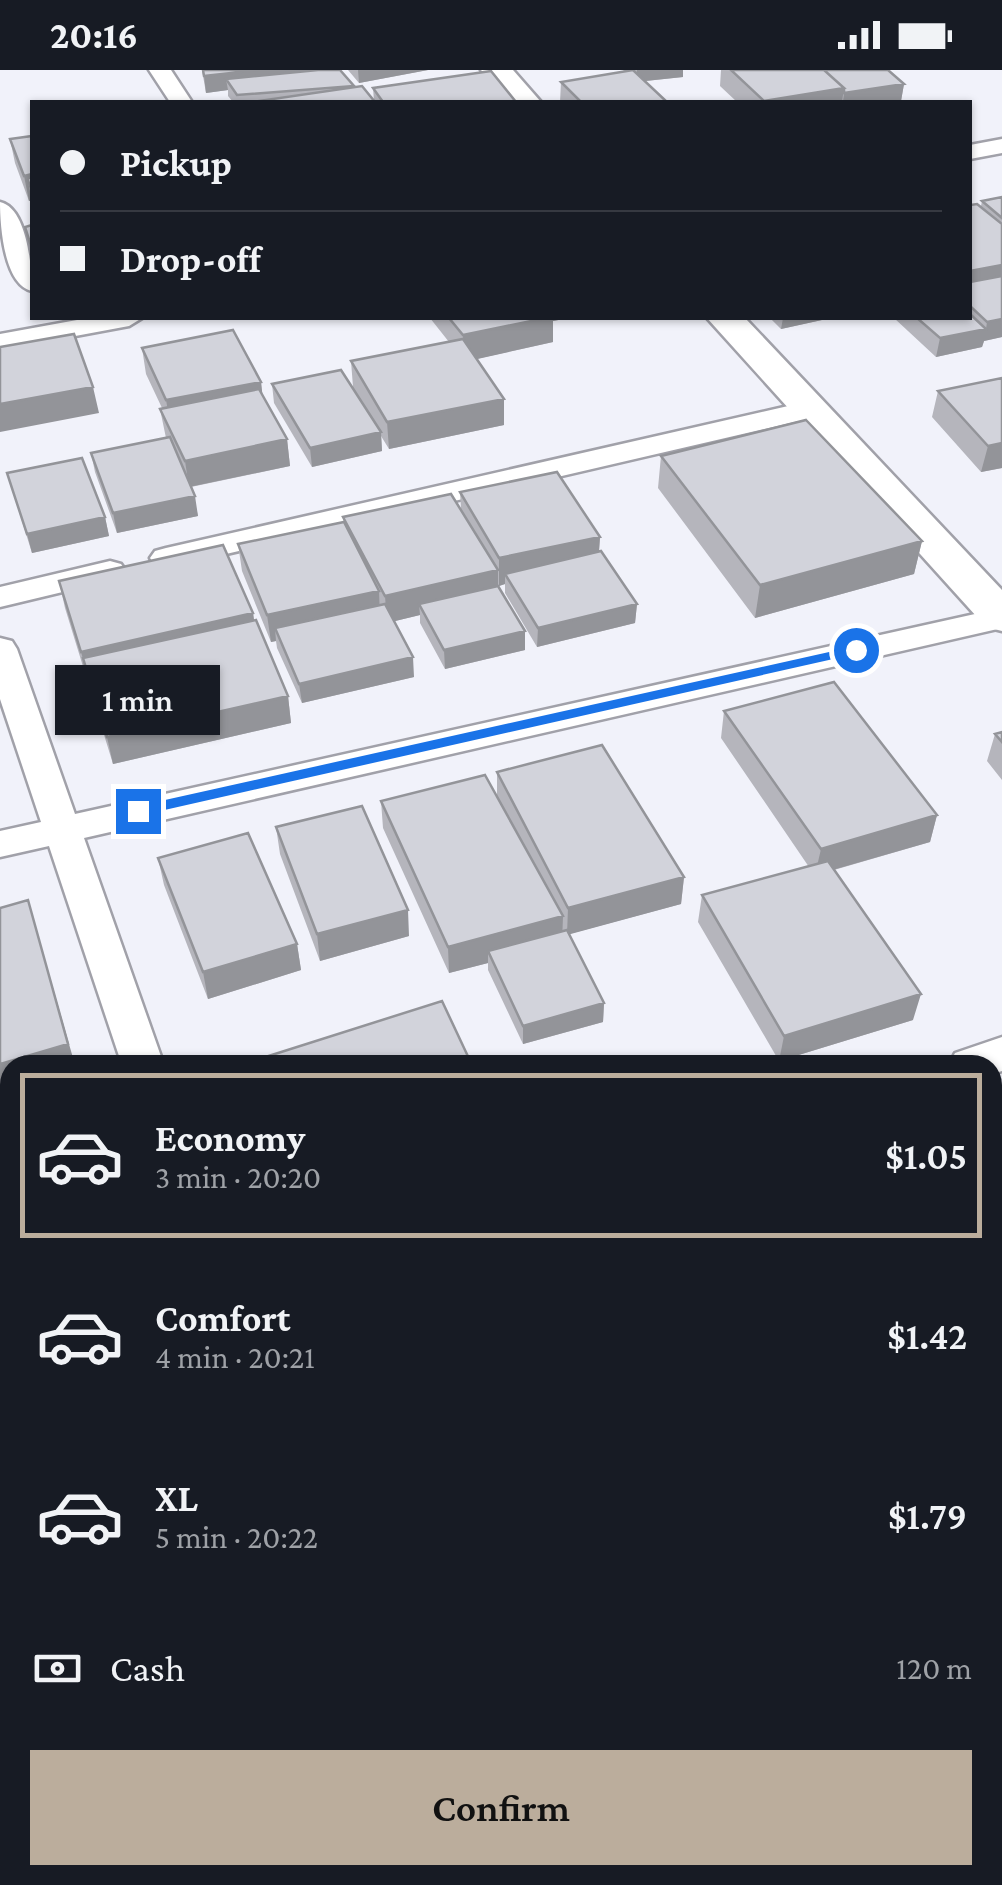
<!DOCTYPE html>
<meta charset="utf-8">
<style>
:root{--surface:#171b24;--page:#242831;--text:#f1f3f6;--muted:#9ea1a6;--line:#363941;--accent:#bbad9c}
body{margin:0;font-family:"Crimson Pro",serif;background:var(--page);color:var(--text);height:100vh;display:flex;flex-direction:column;font-size:38px;white-space:nowrap}
*{box-sizing:border-box;margin:0}
p{font-size:32px;color:var(--muted)}
.icon{flex:none;width:55px;height:55px;fill:none;stroke:currentColor;stroke-width:2;stroke-linecap:round;stroke-linejoin:round}
.map{position:relative;flex:1;overflow:hidden}
.drawer{position:absolute;left:0px;top:985px;width:1002px;height:830px;display:flex;flex-direction:column;background:var(--surface);border-radius:30px 30px 0 0;box-shadow:0 2px 8px #0004}
.drawer>*{flex:none}
.hud{position:absolute;left:30px;top:30px;width:942px;height:220px;border-radius:0px;box-shadow:0 2px 8px #0004;display:grid;align-content:center;height:220px;padding:0 30px;background:var(--surface)}
.end{position:absolute;width:45px;height:45px;margin:-22px;border:12px solid #1a73e8;background:#fff;box-shadow:0 0 0 5px #fff}
.from{border-radius:50%}
.bubble{position:absolute;height:70px;border-radius:0px;background:var(--surface);box-shadow:0 2px 8px #0004;font-size:32px;font-weight:600;line-height:70px;text-align:center}
.hud b{display:flex;align-items:center;gap:35px;height:95px;font-size:38px}
.hud b+b{border-top:2px solid var(--line)}
.hud i{width:25px;height:25px;background:var(--text)}
ul{padding:18px 0 0;list-style:none}
li{display:flex;align-items:center;gap:30px;height:165px;margin:0 20px 15px;padding:0 10px;border:5px solid transparent;border-radius:0px}
li div{flex:1}
li b{display:block;font-size:38px}
li em{font-style:normal;font-weight:600}
li.current{border-color:var(--accent)}
li>.icon{width:90px;height:90px;stroke-width:1.5}
.pay{display:flex;align-items:center;gap:25px;height:110px;padding:0 30px;font-size:38px}
.pay p{margin-inline-start:auto}
.cta{display:flex;gap:20px;margin-top:auto;padding:20px 30px}
.cta a{flex:1;height:115px;border-radius:0px;background:var(--accent);color:#111;font-size:40px;font-weight:600;line-height:115px;text-align:center}
.status{display:flex;justify-content:space-between;align-items:center;height:70px;padding:0 50px;background:var(--surface);direction:ltr}
.status svg{height:28px;fill:currentColor}
.map>svg:first-child{display:block}
</style>
<div class="status"><b>20:16</b><svg viewBox="0 0 49 12"><path d="M0 12V9h3v3zM5 12V6h3v6zM10 12V3h3v9zM15 12V0h3v12zM26 1h20v11H26zM47 4h2v5h-2z"/></svg></div>
<div class="map">
<svg width="1002" height="1815" viewBox="0 0 1002 1815">
<rect width="100%" height="100%" fill="#f1f2fa"/>
<g fill="none" stroke-linecap="round" stroke-linejoin="round">
<defs>
<path id="street" d="M149,0H171L192,32H170Z
M1002,69V83L970,89V75Z
M0,132C27,138 32,197 32,221C4,215 0,156 0,132Z
M88,248H142L129,256L0,280V264Z
M810,331L820,334L824,340L820,346L166,498L155,495L150,488L155,481L166,478Z
M110,491L121,494L126,501L121,508L0,537V517Z
M1002,538V558L84,768L164,995H122L49,776L0,787V761L41,752L0,629V568L12,571L17,579L75,744Z
M1002,967V1001L992,1004V995H949L955,983Z
M1002,1456V1508L992,1511V1460Z
M22,1805H101L97,1815H18Z
M371,1805H429L432,1815H374Z"/>
<path id="secondary" d="M481,0H513L541,32H510Z
M707,248H745L1002,520V561L986,557Z"/>
</defs>
<use href="#street" stroke="#a1a1a9" stroke-width="5"/>
<use href="#secondary" stroke="#a1a1a9" stroke-width="5"/>
<use href="#street" fill="#fff" fill-rule="evenodd"/>
<use href="#secondary" fill="#fff" fill-rule="evenodd"/>
</g>
<path fill="#b5b5bc" d="M202,0H340L354,17L374,31L373,18L516,32H233L228,26V20L206,23Z
M348,0H428L359,13Z
M623,0H683V7L645,11L667,32H560L561,12L625,2Z
M721,0H888L904,14L901,31L892,32H737L720,16Z
M32,66V132V130L29,131L15,93L10,69Z
M1002,127V267L984,271L982,277L936,287L894,248H970V135L981,136L982,131Z
M430,248H569L553,251V272L476,289L504,355L389,379L381,366L382,381L312,397L274,333L272,314L353,317L351,291L449,272Z
M770,248H831L781,259Z
M142,278L261,312L262,324L287,369L290,396L191,417L198,446L117,463L95,402L91,383L166,368L160,339L162,338L146,304Z
M1002,308V398L981,402L932,347L938,321Z
M661,386L922,471L914,504L755,548L658,418Z
M7,403L105,447L109,466L32,483Z
M460,422L600,467L599,482L637,534L635,553L537,577L505,523V514L499,516L498,514L525,580L445,599L420,553V545L395,551L414,607L302,633L277,578L276,571L271,572L242,501L238,474L344,453L343,447L461,439Z
M59,511L253,543L254,551L288,626L291,653L113,694L65,538Z
M724,641L937,745L930,772L834,800L913,950L779,991L698,852L702,825L809,797L721,668Z
M1002,662V710L987,691L995,664Z
M497,702L684,807L681,834L569,864L604,933L603,952L523,974L488,900V893L449,903L383,758L381,731L497,727Z
M276,757L409,866L320,891L280,784Z
M158,788L297,874L301,900L208,929L164,815Z
M587,1805H992L1002,1815H592Z"/>
<path fill="#939499" d="M258,0H335L226,9L228,20L206,23L204,6Z
M358,0H428L359,13Z
M637,0H683V7L636,12Z
M904,14L901,31L843,32L844,23Z
M844,18L842,32H764V31Z
M32,104V121L27,108L32,130L29,131L24,106Z
M1002,195V219L970,225V201Z
M546,248H569L553,251V272L464,292L463,265Z
M783,248H831L781,259Z
M1002,249V267L984,271L982,277L936,287L940,268L986,259L987,252Z
M261,312L264,338L171,357L166,330Z
M93,317L99,343L0,362V334Z
M504,329V355L389,379L387,352Z
M381,362L382,381L312,397L310,378Z
M287,369L290,396L189,417L185,391Z
M1002,373V398L981,402L988,376Z
M195,426L198,446L117,463L113,443Z
M105,447L109,466L32,483L27,464Z
M600,467L598,494L505,504V514L499,516V488Z
M922,471L914,504L755,548L760,515Z
M498,500V527L419,534L420,545L387,553L385,526Z
M379,521L380,548L275,558L276,571L271,572L267,545Z
M637,534L635,553L537,577L538,558Z
M253,543L257,570L89,609L81,582Z
M525,561V580L445,599L444,580Z
M413,587L414,607L302,633L299,614Z
M288,626L291,653L113,694L107,667Z
M937,745L930,772L815,805L821,779Z
M684,807L681,834L567,865L568,838Z
M28,830L75,995H10V1019L0,1022V994Z
M408,840L409,866L320,891L317,864Z
M563,846L562,873L488,881V893L449,903L448,877Z
M297,874L301,900L208,929L203,902Z
M921,924L913,950L779,991L784,966Z
M604,933L603,952L523,974V956Z
M10,1266V1307L0,1310V1284L5,1268Z"/>
<path fill="#d2d3db" stroke="#939499" stroke-width="2.5" d="M203,0H258L204,6Z
M318,0H340L354,16L237,25L226,9Z
M633,0L667,32H581L561,12Z
M731,0H824L844,18L764,31Z
M824,0H888L904,14L844,23V18Z
M491,1L516,32H383L373,18Z
M362,16L375,32H253Z
M32,66V104L24,106L10,69Z
M27,108H32V121Z
M1002,127V148L982,131Z
M977,134L1002,154V195L970,201V135Z
M32,155V179L25,157Z
M1002,206V249L987,252L970,236V212Z
M970,244L986,259L940,268L917,248H970Z
M449,248H546L463,265Z
M233,260L261,312L166,330L142,278Z
M74,264L93,317L0,334V277Z
M463,269L504,329L387,352L351,291Z
M341,300L381,362L310,378L272,314Z
M1002,308V373L988,376L938,321Z
M259,319L287,369L185,391L160,339Z
M806,350L922,471L760,515L661,386Z
M170,367L195,426L113,443L91,383Z
M82,388L105,447L27,464L7,403Z
M557,402L600,467L499,488L460,422Z
M451,424L498,500L385,526L343,447Z
M344,452L379,521L267,545L238,474Z
M223,475L253,543L81,582L59,511Z
M601,481L637,534L538,558L505,504Z
M498,516L525,561L444,580L419,534Z
M385,534L413,587L299,614L275,558Z
M256,550L288,626L107,667L83,588Z
M834,612L937,745L821,779L724,641Z
M1002,662V672L995,664Z
M602,675L684,807L568,838L497,702Z
M485,705L563,846L448,877L381,731Z
M362,736L408,840L317,864L276,757Z
M248,763L297,874L203,902L158,788Z
M828,791L921,924L784,966L702,825Z
M28,830L68,974L0,994V838Z
M567,860L604,933L523,956L488,881Z
M442,931L472,995H240Z
M10,1174V1266L5,1268L7,1282L0,1284V1176Z
M10,1305V1440L0,1443V1308Z
M10,1443V1632L0,1566V1446Z
M1002,1607V1815H603L598,1805H992V1610Z
M223,1805H282L285,1815H227Z"/>
<path fill="#1a73e8" d="M856,576L862,580L860,583L138,746L130,741L138,736Z"/>
</svg>
<i class="end from" style="left:856px;top:580px"></i>
<i class="end" style="left:138px;top:741px"></i>
<div class="bubble" style="left:55px;top:595px;width:165px">1 min</div>
<div class="hud">
<b><i class="from"></i>Pickup</b>
<b><i></i>Drop-off</b>
</div>
<section class="drawer">
<ul>
<li class="current"><svg class="icon" aria-label="car" viewBox="0 0 24 24"><path d="M5 17H2v-5l4-1 3-4h7l3 4 3 1v5h-3M9 17h6M6 11h13"/><circle cx="7" cy="17" r="2"/><circle cx="17" cy="17" r="2"/></svg><div><b>Economy</b><p>3 min · 20:20</p></div><em>$1.05</em></li>
<li><svg class="icon" aria-label="car" viewBox="0 0 24 24"><path d="M5 17H2v-5l4-1 3-4h7l3 4 3 1v5h-3M9 17h6M6 11h13"/><circle cx="7" cy="17" r="2"/><circle cx="17" cy="17" r="2"/></svg><div><b>Comfort</b><p>4 min · 20:21</p></div><em>$1.42</em></li>
<li><svg class="icon" aria-label="car" viewBox="0 0 24 24"><path d="M5 17H2v-5l4-1 3-4h7l3 4 3 1v5h-3M9 17h6M6 11h13"/><circle cx="7" cy="17" r="2"/><circle cx="17" cy="17" r="2"/></svg><div><b>XL</b><p>5 min · 20:22</p></div><em>$1.79</em></li>
</ul>
<div class="pay"><svg class="icon" aria-label="cash" viewBox="0 0 24 24"><path d="M3 7h18v10H3z"/><circle cx="12" cy="12" r="2"/></svg>Cash<p>120 m</p></div>
<div class="cta"><a>Confirm</a></div>
</section>
</div>
